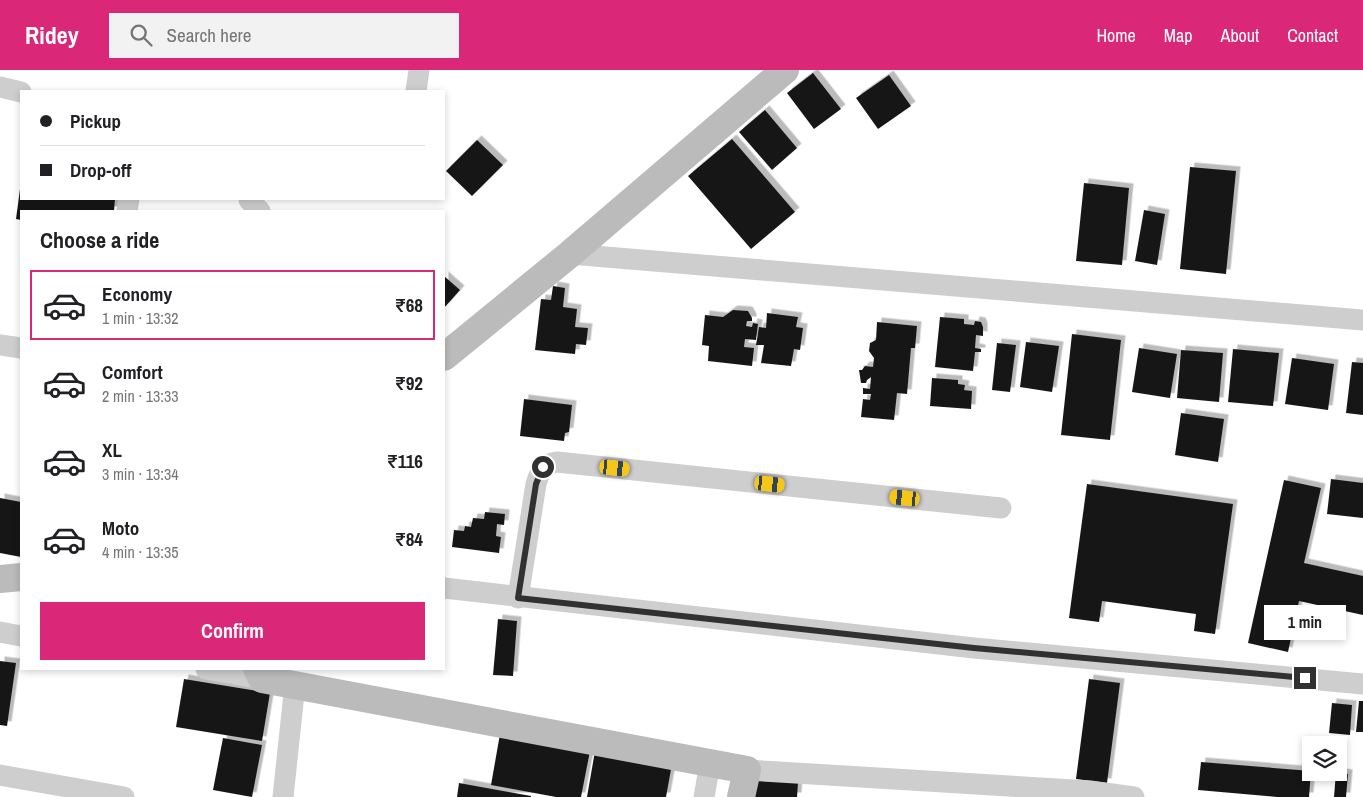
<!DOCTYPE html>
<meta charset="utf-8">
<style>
:root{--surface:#fff;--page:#f2f2f2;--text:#202124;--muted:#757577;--line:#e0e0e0;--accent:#db2777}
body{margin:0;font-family:"Archivo Narrow",sans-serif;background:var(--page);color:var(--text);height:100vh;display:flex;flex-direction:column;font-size:19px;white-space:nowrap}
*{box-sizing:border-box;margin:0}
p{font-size:16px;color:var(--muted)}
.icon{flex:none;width:28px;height:28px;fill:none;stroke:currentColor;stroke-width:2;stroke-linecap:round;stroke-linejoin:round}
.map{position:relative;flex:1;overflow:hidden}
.drawer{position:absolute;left:20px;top:140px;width:425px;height:460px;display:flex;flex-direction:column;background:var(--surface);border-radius:0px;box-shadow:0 2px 8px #0003}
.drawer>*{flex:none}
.banner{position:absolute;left:20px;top:20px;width:425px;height:110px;border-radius:0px;box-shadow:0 2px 8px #0003;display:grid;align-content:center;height:110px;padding:0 20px;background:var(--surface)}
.buttons{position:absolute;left:1302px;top:666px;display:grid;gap:10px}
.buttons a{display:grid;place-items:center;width:45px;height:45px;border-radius:0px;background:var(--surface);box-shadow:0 2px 8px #0003;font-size:25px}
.end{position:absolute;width:22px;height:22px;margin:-11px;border:6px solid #313131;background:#fff;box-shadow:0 0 0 2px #fff}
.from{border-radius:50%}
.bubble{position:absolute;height:35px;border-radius:0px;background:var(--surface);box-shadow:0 2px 8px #0003;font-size:16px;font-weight:700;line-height:35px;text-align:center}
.car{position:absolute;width:15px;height:30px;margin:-15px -8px;border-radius:6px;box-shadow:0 0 4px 1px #0007;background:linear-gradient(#f5c518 24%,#345 0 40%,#f5c518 0 76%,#345 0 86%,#f5c518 0)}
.banner b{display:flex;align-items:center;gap:18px;height:48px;font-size:19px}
.banner b+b{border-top:1px solid var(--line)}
.banner i{width:12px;height:12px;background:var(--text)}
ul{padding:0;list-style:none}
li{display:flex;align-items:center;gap:15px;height:70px;margin:0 10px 8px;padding:0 10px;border:2px solid transparent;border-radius:0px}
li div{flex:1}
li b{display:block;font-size:19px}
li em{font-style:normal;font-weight:700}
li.active{border-color:var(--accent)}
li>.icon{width:45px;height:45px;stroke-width:1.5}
h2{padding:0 20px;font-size:22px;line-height:60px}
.button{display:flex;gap:10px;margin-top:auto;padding:10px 20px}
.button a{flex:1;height:58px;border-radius:0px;background:var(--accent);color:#fff;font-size:20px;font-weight:700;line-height:58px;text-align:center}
header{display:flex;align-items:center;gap:30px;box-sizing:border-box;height:70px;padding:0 25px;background:var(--accent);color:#fff}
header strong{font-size:24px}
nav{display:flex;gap:28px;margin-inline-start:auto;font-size:18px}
.search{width:350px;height:45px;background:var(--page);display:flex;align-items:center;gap:12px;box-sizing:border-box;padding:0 18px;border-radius:0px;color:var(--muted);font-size:19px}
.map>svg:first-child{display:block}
</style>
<header>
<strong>Ridey</strong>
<div class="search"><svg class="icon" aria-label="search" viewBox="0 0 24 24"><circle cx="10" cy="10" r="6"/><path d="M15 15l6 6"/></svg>Search here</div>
<nav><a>Home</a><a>Map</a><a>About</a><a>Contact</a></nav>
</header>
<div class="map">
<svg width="1363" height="727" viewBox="0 0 1363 727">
<defs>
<filter id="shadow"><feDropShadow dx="4.5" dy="-4.5" stdDeviation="0" flood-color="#0004"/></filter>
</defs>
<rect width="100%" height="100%" fill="#fff"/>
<path fill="#181818" filter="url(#shadow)" d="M813,3L841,39L814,59L787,23Z
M889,5L911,36L878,59L856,28Z
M765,40L797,78L772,100L739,62Z
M732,69L795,142L751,179L688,106Z
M477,70L503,95L472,126L446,101Z
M1190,97L1236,101L1226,204L1180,199Z
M1084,113L1129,118L1122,195L1076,191Z
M20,119L21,129H115L114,141H21V150L16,149Z
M1144,140L1165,144L1157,195L1135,191Z
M444,206L460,220L444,238Z
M553,216L565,218L563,237L577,239L575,257L588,258L586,275L576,274L575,284L535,280L541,229L551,230Z
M733,240L748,241L752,248V251H747L746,256L752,257L753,253L758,254L756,270L745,269L744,277L754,278L752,296L708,291L709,276L702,275L705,245L723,247Z
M767,243L798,247L796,257L803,258L800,280L794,279L791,296L761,293L764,275H756L759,257L766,258Z
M940,247L964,249V254L974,255L975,251L981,252L983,257V266L976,265L975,278L981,279V282H975L973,301L935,297Z
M877,252L917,256L915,278H911L907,324L897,323L894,350L861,347L863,329L870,330L871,324H863V318L870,319L871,307L867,310L866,313H861L859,300H862L865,296L873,297L874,288L869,281L870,273L876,270Z
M1072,264L1121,270L1110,370L1061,365Z
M1026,272L1059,276L1052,322L1020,317Z
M997,273L1016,275L1010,322L992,320Z
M1139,278L1177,284L1170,328L1132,322Z
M1233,279L1279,283L1273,336L1228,332Z
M1181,280L1223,283L1219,332L1177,328Z
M1292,288L1334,294L1328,340L1285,334Z
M1352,292L1363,293V345L1346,343Z
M932,308L958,310V314L965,315L964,320L972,321L971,339L930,336Z
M524,329L572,335L569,362L565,363L564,371L520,366Z
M1181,343L1224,349L1218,392L1175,385Z
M1331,409L1363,413V448L1327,444Z
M1284,410L1321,418L1304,493L1363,506V545L1299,531L1288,582L1248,573Z
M1087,414L1233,434L1215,564L1194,561L1196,544L1102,531L1099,552L1069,548Z
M0,428L21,432V487L0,483Z
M485,442L505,444L504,455L497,454L496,466L501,467L499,483L452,477L454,460L464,461L465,456L471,457L473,448L484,449Z
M498,549L517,551L513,606L493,605Z
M0,591L16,593L7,656L0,655Z
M184,609L270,623L262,671L176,657Z
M1089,609L1120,613L1107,713L1076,709Z
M1359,631H1363V662H1356Z
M1332,633L1352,635L1350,665L1329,663Z
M500,664L590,681L581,727H556L491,715Z
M223,668L262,675L252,727L213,720Z
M595,681L672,694L666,727H587Z
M1201,692L1311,701L1309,727H1277L1198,720Z
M1336,702L1348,704L1346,727H1334Z
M749,707L798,713L797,727H747Z
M459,713L531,726V727H457Z"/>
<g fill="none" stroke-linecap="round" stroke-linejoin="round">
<path stroke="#cecece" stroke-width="21" d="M0,17L21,22
M416,21L419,0
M249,130L260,141
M127,141L129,129
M570,184L1363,250
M0,275L21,278
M444,518L974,578L1363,614
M518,528L536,414C540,401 543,394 557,392L1001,438
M0,562L21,566
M206,599L262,609
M747,700L1090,721L1134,727
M0,705L124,727
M283,727L295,614
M704,727L710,693"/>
<path stroke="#bbb" stroke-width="28" d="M444,287L570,184L785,0
M0,509L21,507
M257,599L262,609L747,700L741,727"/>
</g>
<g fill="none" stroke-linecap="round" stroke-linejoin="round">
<path stroke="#313131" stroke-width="6" d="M543,397L536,414L518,528L974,578L1305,608"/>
</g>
</svg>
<div class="buttons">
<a><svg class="icon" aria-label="layers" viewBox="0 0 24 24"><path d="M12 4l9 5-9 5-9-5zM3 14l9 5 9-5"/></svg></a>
</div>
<i class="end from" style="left:543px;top:397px"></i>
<i class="end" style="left:1305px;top:608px"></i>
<div class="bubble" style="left:1264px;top:535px;width:82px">1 min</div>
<i class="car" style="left:615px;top:398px;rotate:96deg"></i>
<i class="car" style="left:770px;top:414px;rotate:96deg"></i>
<i class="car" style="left:905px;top:428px;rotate:276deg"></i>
<div class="banner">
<b><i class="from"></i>Pickup</b>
<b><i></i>Drop-off</b>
</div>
<section class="drawer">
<h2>Choose a ride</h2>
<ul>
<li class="active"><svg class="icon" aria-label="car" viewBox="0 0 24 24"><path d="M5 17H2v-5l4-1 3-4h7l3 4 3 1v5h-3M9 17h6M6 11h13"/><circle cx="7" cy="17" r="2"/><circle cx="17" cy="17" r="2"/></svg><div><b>Economy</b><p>1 min · 13:32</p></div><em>₹68</em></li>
<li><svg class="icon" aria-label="car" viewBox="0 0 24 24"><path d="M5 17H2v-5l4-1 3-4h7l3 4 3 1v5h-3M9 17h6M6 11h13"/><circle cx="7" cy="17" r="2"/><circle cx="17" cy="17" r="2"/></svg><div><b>Comfort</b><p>2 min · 13:33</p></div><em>₹92</em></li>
<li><svg class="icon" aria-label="car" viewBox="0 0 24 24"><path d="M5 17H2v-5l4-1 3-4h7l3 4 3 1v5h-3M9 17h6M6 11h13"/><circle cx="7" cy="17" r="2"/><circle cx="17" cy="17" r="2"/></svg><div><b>XL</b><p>3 min · 13:34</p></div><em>₹116</em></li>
<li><svg class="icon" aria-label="car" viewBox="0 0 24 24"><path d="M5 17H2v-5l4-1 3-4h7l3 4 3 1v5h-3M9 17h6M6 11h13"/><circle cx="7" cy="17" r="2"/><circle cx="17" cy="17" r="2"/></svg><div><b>Moto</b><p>4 min · 13:35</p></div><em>₹84</em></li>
</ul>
<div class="button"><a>Confirm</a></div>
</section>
</div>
